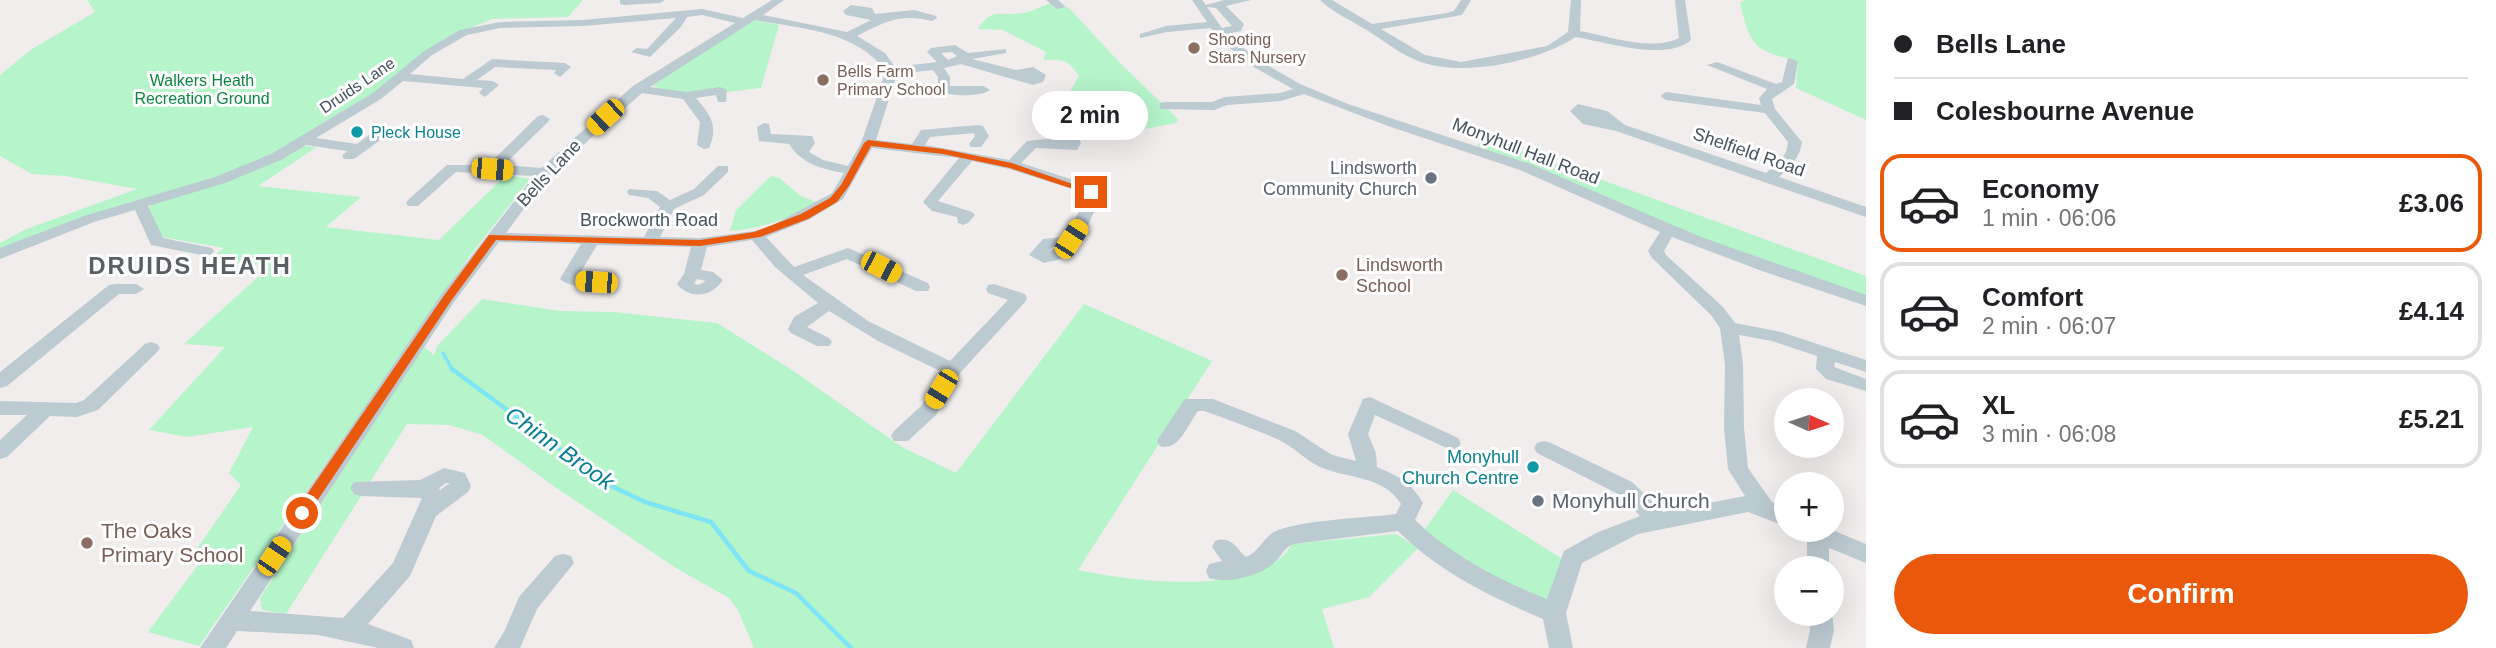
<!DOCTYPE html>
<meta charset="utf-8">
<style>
:root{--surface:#fff;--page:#f6f6f6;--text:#202124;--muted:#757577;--line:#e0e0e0;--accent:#ea580c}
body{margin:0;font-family:Arial,sans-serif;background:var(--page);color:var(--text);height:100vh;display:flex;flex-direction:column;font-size:26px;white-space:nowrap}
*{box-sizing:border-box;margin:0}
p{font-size:23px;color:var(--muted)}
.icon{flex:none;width:38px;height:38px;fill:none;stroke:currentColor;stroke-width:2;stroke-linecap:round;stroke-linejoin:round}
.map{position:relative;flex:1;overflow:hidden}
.sheet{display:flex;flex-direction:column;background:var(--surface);width:630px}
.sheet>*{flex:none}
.hud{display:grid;align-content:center;height:154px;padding:0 28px;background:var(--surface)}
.needle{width:46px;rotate:93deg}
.tools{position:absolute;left:1774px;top:388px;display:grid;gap:14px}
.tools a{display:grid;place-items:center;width:70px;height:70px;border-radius:50%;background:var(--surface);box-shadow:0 7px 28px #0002;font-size:35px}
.end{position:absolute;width:32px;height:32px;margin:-16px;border:9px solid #ea580c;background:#fff;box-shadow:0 0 0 4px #fff}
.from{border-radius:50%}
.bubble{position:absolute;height:49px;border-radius:24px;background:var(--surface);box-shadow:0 7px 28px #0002;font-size:23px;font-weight:600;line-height:49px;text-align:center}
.car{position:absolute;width:21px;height:42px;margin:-21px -10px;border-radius:9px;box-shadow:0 0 5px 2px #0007;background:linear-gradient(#f5c518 24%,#345 0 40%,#f5c518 0 76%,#345 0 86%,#f5c518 0)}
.hud b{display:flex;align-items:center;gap:24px;height:66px;font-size:26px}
.hud b+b{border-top:2px solid var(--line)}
.hud i{width:18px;height:18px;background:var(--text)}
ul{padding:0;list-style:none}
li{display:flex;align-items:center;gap:21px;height:98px;margin:0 14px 10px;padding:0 14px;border:4px solid var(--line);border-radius:21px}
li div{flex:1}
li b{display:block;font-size:26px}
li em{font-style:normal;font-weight:600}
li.active{border-color:var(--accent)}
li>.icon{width:63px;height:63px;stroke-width:1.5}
.button{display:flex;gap:14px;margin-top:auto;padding:14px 28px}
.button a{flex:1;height:80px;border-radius:42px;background:var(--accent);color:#fff;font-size:28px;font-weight:600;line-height:80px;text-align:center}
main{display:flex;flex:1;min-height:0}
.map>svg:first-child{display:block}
</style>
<main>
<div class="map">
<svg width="1866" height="648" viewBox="0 0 1866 648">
<rect width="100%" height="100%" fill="#f1eded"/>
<path fill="#b6f4ca" d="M87,0H583L568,17L492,19L451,36L385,88L249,167L42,232L0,252V243L24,230L137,189L65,176L32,174L0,156V75L32,49L95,12Z
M1745,0H1866V120L1796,88L1798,61C1753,50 1751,47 1740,3Z
M1052,3L1060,8L1068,7L1123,66L1178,119L1176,123L1145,129L1131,127L1117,112L1104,110L1111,107L1113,103L1109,98L1069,93L1079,76C1068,59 1062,59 1043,60L1046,52L1003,30L978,29C991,6 1003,17 1024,13C1034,11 1042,5 1052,3Z
M756,20L779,25L761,88L727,92L718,88L688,93L659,89L651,84L744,24Z
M1484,137L1866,276V298L1730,251L1477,146Z
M304,146L317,147L258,186L361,197L326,227L439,240L506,175L530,179L469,257L199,646L148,632L198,565L192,556L241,485L229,473L253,427L187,437L149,430L225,347L184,344L270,266L209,259L224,248L162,237L148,209L154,202Z
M771,176L779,178L801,196L819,203C790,217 763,229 730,231L736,210Z
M482,299L560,311L613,312L717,323L792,370L902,447L956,473L1084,304L1212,361L1078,570C1129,581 1262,599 1292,544L1396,534L1418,548L1369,597L1322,609L1334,648H754L738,610L729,598L676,568L552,485L483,435L449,425L407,424L286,614L262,610L260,598L423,346L434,355L437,346Z
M1453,490L1564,560L1548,600L1498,582L1423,532Z"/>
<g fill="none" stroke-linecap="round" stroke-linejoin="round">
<path stroke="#7ee5f6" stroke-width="3.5" d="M443,353L453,371"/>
<path stroke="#7ee5f6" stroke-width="4.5" d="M452,369L607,484L645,502L711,522L749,571L796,593L851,648"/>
<path fill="#bccad2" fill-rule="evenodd" d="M620,0H665L660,3L624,5L620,4Z
M772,0H784L763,15L847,32L871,20L846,15L843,11L851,5L872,8L875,14L914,10L936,16L937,18L932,21C901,13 884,22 857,36L885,53L895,67L937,62L927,52L931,48L955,45L968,53L1006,49V53L972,59L1016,70L1033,67L1046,75L1043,82L1033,85L961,64L944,68L950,77V86H984L990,90C981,97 947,97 938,90V77L933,70L897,74L876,140L912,144L921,130L978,125L983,126L989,136L981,147H971L969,144L975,136L974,133L930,137L925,145L1009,160L1027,141L1047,139L1063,133L1059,125L1076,117L1092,124L1089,133L1078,137L1081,143L1077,150L1036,148L1021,163L1092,186L1101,197L1088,225L1065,258L1044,263L1029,255L1043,239L1064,237L1086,200L1082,192L1009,169L972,161L938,201L972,212L975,215L968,223L963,225L958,223L957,217L932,211L923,202L959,158L872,148L843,199L810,219L766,237L794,267L848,248L928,283L930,287L928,291H916L847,259L803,275L868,321L950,361L1008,300L988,293L986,289L988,285L994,284L1025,294L1027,298L1025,302L960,373L936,415L908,441H894L891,436L894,431L922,405L942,372L878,341L829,311L807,327L829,338L832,342L829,346H817L791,333L788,329L794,317L818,303L775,267L752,240L707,247L701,270L713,272L723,280C712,297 690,300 677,284L684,274L691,247L597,245L579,275L602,278L604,282L602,286C590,288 568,287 560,279L581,244L499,242L454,302L250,611L343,618L393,563L422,498L361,496L354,494L350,488L354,482L420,480L444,468L465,473L471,486L468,492L436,516L410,576L368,624L411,640L414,648H378L318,635L237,631L226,648H200L441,295L534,176L456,172L418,206H408L406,203L408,200L447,165H488L538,116L543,115L550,119L548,122L504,165L541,168L633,86L735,23L702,15L687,17L681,27L650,57L631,52L637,48L647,49L676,18L583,26L500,28L467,35L432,55L410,74L463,79L492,59L565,63L571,67L560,77L554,73L556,70L495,67L477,80L493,81L499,85L485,97L479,93L483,88L403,81L381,99L316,138L357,144L369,135H379V141L354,159H344L342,156L347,151L306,145L281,160L225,183L148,206L163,238L212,248L214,251L212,254L206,256L151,245L135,210L94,222L0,259V248L84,216L215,177L271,154L373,93L424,51L460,30L500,22L583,20L702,9L743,18ZM755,20C802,29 854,30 886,71L861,143L848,166L823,160L809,152L815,143L812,136L771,134L769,124L764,123L757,127L759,141L789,144C802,164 821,169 844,173L832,193L773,225L755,231L700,238L660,237L674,209L704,195L728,172V166H718L694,189L670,200L657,191L629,189L627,192L629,195L648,198L660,207L644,237L506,233L549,175L642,93L683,99L700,122L697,145L704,149L709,148C719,126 710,114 696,98L716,95L718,102H726L727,90L720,87L687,92L650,87ZM952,52L957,56L948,60L941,53ZM1053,247H1057L1048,252ZM697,279L706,281L698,285L694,283ZM446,483H450L440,490L439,488Z
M1046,0H1058L1066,7L1057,9Z
M1192,0H1202L1206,5L1224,0H1251L1226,6L1244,24L1241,31L1227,34L1258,60L1300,84L1348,104L1530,164L1701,237L1866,295V306L1762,271L1672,237L1664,251L1666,255L1723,307L1735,323L1781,332L1866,360V372L1835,362L1834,367L1866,379V391L1826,379L1816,369L1817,356L1772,341L1739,335L1743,364L1744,428L1748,468L1772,502L1787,509V527L1748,512L1638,534L1582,563L1566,613L1573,648H1549L1543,619C1491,597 1439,572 1398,531L1294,544C1284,547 1282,556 1274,563C1260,576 1227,584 1209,578L1206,571L1209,564L1222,561L1212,547L1215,541C1231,535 1236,548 1246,557C1260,551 1264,537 1274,532C1297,520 1367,518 1396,514L1401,504C1383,475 1348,479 1320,467C1305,460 1294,447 1279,440C1255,429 1229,420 1204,411H1198C1188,424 1179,452 1160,446L1157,441L1160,436L1185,399H1213L1295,431L1332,455L1356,461L1348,434L1363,399L1370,397L1458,438L1461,443L1458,448L1451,450L1375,415L1368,434L1376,453L1377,467C1398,476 1411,482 1423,503L1415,520C1452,556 1499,580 1547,599L1564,551L1596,533L1640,516L1618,494L1537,453L1534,448L1537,443L1544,441L1551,443L1632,482L1663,512L1745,496L1728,469L1724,428L1725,364L1720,328L1711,315L1652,258L1648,251L1660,232L1520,170L1388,126L1304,94L1281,101L1227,105L1214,110L1160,109V103L1165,102H1212L1225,97L1280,93L1293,89L1250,65L1213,34L1211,28L1167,32L1140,38V34L1166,26L1207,22ZM1207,7L1216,8L1232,26L1222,28Z
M1320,0H1332L1372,24L1447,13L1454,11L1461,0H1471L1462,15L1381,29L1425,55L1461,62L1547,46L1568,32L1571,0H1581L1580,31C1609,36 1651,52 1679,38L1675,0H1685L1691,40C1666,62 1606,42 1576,37C1537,62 1465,77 1421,62C1401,55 1383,40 1365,29C1350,20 1332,12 1320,0Z
M1788,58L1798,61L1794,84L1772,99L1775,109L1802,142C1800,158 1790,167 1779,177L1866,207V217L1616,131L1583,124L1570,111L1578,104L1607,111L1625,125L1766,173C1777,164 1787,157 1788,142L1765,113L1666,100L1660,96L1666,92L1761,105L1759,98L1767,89L1707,65L1717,62L1776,84L1782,82Z
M115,284H136L144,289L136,294H119L7,386L0,388V372L109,285Z
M151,342L157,344L160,348L157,352L98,410L77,417L50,416L7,457L0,459V440L27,415H0V401L76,403L84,400L145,344Z
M1798,530H1832L1866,544V563L1829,548V569H1807V539L1801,536Z
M563,554L571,556L574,563L537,609L520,648H494L505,630L519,597L555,556Z
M1832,613L1834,630L1830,648H1806L1810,630L1809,614Z"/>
</g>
<path fill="#ea580c" d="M868,140L943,149L1012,163L1096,192L1088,194L1010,168L943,154L871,146L849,186L837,202L808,219L760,237L700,246L496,240L451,301L307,516H297V509L443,297L489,235L700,240L754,232L801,214L830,198L841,185L864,143Z"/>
<g fill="#8d6e63" stroke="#fff" stroke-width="2.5">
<circle cx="1194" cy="48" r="7"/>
<circle cx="823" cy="80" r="7"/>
<circle cx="1342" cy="275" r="7"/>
<circle cx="87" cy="543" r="7"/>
</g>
<g fill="#0f9aa8" stroke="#fff" stroke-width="2.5">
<circle cx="357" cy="132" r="7"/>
<circle cx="1533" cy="467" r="7"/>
</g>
<g fill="#6b7280" stroke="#fff" stroke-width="2.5">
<circle cx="1431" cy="178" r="7"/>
<circle cx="1538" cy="501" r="7"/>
</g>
<g text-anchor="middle" stroke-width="6" stroke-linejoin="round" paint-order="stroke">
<g font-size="16" fill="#785e54" stroke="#fff" text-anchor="start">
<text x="1208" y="45">Shooting<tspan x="1208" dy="18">Stars Nursery</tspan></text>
<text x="837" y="77">Bells Farm<tspan x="837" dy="18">Primary School</tspan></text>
</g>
<g font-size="16" fill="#0c8741" stroke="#fff">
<text x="202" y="86">Walkers Heath<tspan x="202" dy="18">Recreation Ground</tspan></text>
</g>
<g font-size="16" fill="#44535d" stroke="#fff">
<text transform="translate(357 85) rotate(-34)" y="6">Druids Lane</text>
</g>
<g font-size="16" fill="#0d838f" stroke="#fff" text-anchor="start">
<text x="371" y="138">Pleck House</text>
</g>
<g font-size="18" fill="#44535d" stroke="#fff">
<text transform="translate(1526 151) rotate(21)" y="6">Monyhull Hall Road</text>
<text transform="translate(1749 152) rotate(19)" y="6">Shelfield Road</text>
<text transform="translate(549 173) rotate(-47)" y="6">Bells Lane</text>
<text x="649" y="226">Brockworth Road</text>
</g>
<g font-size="18" fill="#5b616d" stroke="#fff" text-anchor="end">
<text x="1417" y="174">Lindsworth<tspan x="1417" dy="21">Community Church</tspan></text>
</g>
<g font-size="18" fill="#785e54" stroke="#fff" text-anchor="start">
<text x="1356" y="271">Lindsworth<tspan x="1356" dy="21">School</tspan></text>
</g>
<g font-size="18" fill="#0d838f" stroke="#fff" text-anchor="end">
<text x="1519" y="463">Monyhull<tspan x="1519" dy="21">Church Centre</tspan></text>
</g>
<g font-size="21" fill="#5b616d" stroke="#fff" text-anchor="start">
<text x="1552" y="508">Monyhull Church</text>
</g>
<g font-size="21" fill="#785e54" stroke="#fff" text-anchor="start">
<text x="101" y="538">The Oaks<tspan x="101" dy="24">Primary School</tspan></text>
</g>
<g font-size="23" font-style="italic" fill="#037f93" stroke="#fff">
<text transform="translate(560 448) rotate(35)" y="8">Chinn Brook</text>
</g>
<g font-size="24" font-weight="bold" letter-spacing="2" fill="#595f63" stroke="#fff">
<text x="190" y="274">DRUIDS HEATH</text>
</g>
</g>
</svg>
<div class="tools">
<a><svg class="needle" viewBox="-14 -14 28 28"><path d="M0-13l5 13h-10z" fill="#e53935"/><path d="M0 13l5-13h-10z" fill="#757577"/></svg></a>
<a>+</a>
<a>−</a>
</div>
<i class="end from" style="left:302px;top:513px"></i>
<i class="end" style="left:1091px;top:192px"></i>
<div class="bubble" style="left:1032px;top:91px;width:116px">2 min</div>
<i class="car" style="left:605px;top:117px;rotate:227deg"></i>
<i class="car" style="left:492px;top:169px;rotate:95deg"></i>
<i class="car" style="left:1071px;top:239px;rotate:33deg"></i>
<i class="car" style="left:881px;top:267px;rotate:117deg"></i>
<i class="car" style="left:596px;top:282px;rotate:274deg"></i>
<i class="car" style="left:941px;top:389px;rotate:211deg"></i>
<i class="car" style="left:274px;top:556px;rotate:34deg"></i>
</div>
<section class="sheet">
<div class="hud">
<b><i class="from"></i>Bells Lane</b>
<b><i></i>Colesbourne Avenue</b>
</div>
<ul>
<li class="active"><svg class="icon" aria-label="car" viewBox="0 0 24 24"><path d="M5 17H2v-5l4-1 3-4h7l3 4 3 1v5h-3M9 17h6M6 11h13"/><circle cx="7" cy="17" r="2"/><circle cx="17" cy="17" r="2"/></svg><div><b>Economy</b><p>1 min · 06:06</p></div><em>£3.06</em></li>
<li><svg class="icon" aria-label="car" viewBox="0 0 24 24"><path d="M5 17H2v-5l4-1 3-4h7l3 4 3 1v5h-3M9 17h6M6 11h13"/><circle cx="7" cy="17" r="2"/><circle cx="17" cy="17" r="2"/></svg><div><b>Comfort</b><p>2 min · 06:07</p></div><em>£4.14</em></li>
<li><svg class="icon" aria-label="car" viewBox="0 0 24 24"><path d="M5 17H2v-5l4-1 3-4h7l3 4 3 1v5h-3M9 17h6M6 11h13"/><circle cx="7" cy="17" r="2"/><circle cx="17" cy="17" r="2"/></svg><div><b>XL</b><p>3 min · 06:08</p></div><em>£5.21</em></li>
</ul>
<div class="button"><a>Confirm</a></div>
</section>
</main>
